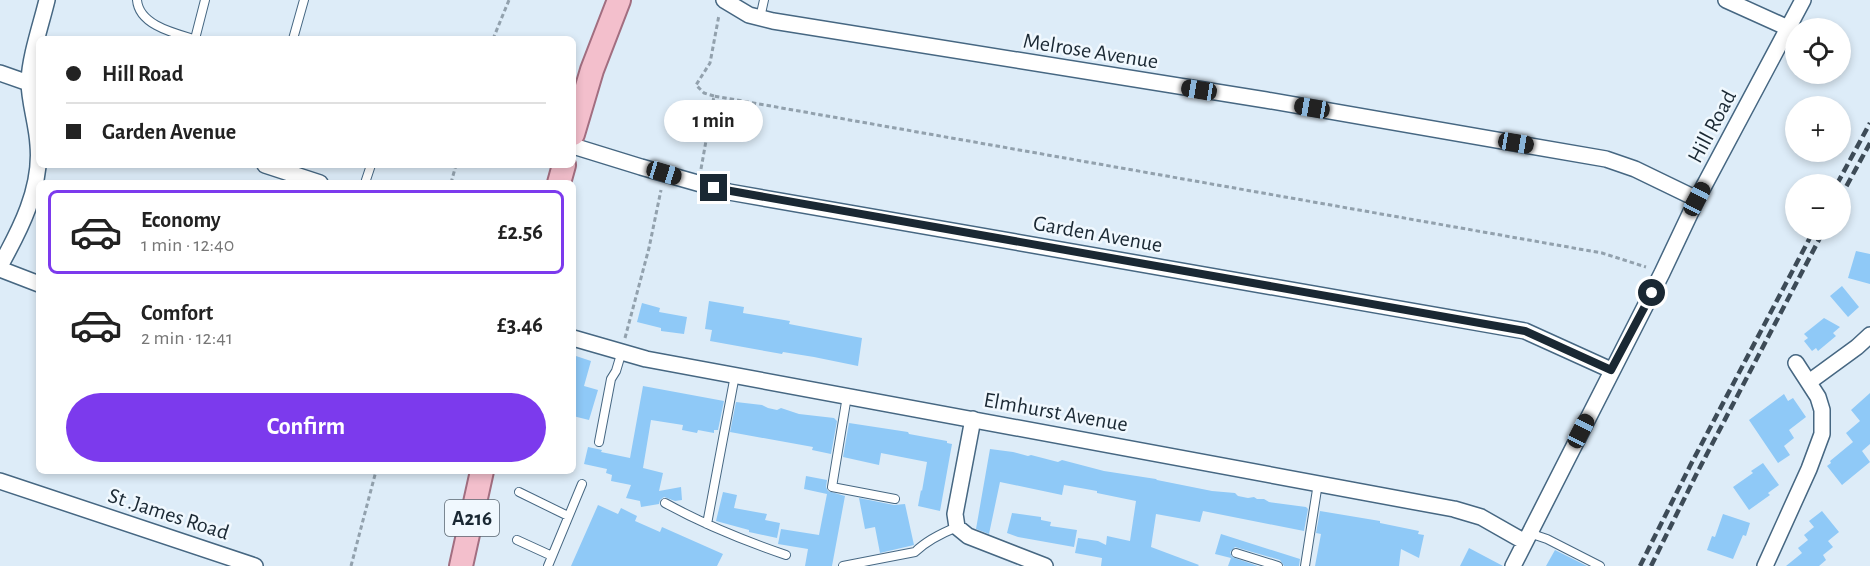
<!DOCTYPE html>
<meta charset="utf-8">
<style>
:root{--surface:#fff;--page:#f6f6f6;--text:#222;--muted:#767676;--line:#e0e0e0;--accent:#7c3aed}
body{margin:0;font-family:"Alegreya Sans",sans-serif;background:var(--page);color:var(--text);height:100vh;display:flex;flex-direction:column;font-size:22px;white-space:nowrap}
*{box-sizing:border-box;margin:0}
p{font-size:20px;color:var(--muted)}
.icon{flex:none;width:33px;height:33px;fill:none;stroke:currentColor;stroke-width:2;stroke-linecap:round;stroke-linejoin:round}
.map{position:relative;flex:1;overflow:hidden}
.details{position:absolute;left:36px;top:180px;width:540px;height:294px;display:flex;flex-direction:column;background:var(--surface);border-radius:9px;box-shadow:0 3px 9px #0003}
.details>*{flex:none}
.top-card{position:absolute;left:36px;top:36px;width:540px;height:132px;border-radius:9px;box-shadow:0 3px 9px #0003;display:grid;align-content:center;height:132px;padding:0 30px;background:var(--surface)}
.controls{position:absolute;left:1785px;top:18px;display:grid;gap:12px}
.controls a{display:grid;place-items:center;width:66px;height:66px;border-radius:50%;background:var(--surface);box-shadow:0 3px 9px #0003;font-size:30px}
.end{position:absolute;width:27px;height:27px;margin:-14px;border:8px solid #1a2833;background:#fff;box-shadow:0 0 0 3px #fff}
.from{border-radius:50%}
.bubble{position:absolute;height:42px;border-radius:21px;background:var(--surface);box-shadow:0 3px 9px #0003;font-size:20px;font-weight:700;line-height:42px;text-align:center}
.car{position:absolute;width:18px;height:36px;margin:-18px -9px;border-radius:8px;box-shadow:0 0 4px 2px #0007;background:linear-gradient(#222 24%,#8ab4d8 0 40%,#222 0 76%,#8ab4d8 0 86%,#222 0)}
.top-card b{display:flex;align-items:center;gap:21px;height:57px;font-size:22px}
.top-card b+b{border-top:2px solid var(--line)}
.top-card i{width:15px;height:15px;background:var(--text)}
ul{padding:10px 0 0;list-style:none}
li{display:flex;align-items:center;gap:18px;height:84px;margin:0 12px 9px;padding:0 18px;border:3px solid transparent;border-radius:9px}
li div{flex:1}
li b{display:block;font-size:22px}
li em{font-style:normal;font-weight:700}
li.selected{border-color:var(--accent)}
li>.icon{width:54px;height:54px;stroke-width:1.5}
.action{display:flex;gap:12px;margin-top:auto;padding:12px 30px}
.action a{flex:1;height:69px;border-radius:36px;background:var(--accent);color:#fff;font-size:24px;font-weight:700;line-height:69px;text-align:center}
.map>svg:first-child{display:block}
</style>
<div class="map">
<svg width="1870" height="566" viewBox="0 0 1870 566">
<rect width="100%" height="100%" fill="#ddecf8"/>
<path fill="#8fc9f7" d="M1856,251L1870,254V284L1848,278Z
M1842,286L1859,307L1848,317L1830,296Z
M709,301L744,307L743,313L790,321L789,324L862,338L858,366L814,357L783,352L782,354L710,341L712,330L705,329Z
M642,303L660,308L659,312L687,317L684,334L661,331V328L637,322Z
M1824,318L1840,327L1833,333L1836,336L1818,351L1816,348L1812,351L1804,341L1808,338L1804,334Z
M573,355L591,361L584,386L598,390L589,420L573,416Z
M643,386L724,401L718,430H714V433L698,430L697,433L682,430L683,425L651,420L643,468L663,473L659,491L681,487L682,500L675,501L664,497L660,500L659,504L641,507L640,501L626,498L631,485L611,481L612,475L606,473L607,469L584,464L588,447L602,450L601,452L630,458Z
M1870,393V444L1862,451L1870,462L1842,485L1827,466L1831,463L1830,461L1853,442L1846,433L1860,421L1851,410Z
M1784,394L1788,401L1793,398L1806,417L1789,430L1794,438L1784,446L1790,455L1778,463L1749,420Z
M736,402L762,405L768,408L777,410L781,408L799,414L834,418L837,421L831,454L812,450L813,447L730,432Z
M849,423L908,432L909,434L947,441V443L952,444L940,511L918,506L921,490L922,491L927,462L881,453L879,465L843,457Z
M990,449L1013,452L1028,456L1031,455L1058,462L1062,460L1104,471L1156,479L1157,480L1212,491L1235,493L1238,496L1248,498L1254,497L1257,499H1264L1269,502L1306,507L1308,509L1304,531L1203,511L1200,522L1156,514L1151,547L1199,565L1198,566H1101L1102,558L1075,553L1078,538L1098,541L1106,545L1107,536L1130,541L1136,501L1097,493V491L1064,485L1062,495L1000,482L989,534L976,529Z
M1763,463L1779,485L1768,493L1770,495L1749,510L1733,487L1753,473L1751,471Z
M806,476L827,480L826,487L828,491L845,496L832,566H805L808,549L778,544L781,529L819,535L827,494L804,489Z
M723,492L737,495L734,508L767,514L765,520L780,523L777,538L749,532V530L716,521Z
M859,498L894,505L905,504L914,545L880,553L875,527L865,529Z
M598,505L618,514L621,508L637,516L635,521L660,532L662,527L723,554L717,566H571Z
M1320,511L1380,521V523L1419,531L1418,534L1424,535L1419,558L1401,549L1399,566H1315L1321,534L1316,533Z
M1822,511L1839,532L1828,541L1833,547L1823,555L1826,560L1819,566H1786L1802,553L1798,548L1808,540L1804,535L1814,527L1809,521Z
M1012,513L1041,517V520L1051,522L1050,526L1077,530L1074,547L1018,537L1007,533Z
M1723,514L1750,523L1746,536L1743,535L1733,559L1707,550L1712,536L1715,537Z
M1221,534L1300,559L1299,566H1284L1280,560L1235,547L1230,552L1232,557L1258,566H1228L1231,558L1215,554Z
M1469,548L1503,566H1460Z
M1555,550L1587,566H1546Z"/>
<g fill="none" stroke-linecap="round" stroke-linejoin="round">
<defs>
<path id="service" d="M137,0C139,25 174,33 194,39
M760,18L764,0
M195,39L205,0
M293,39L304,0
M365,183L371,165
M847,396L832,487L895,499
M599,442L611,379L616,371L622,351
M519,492L568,516
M665,503C703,524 745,541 786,555
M707,524L735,375
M1529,533L1547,539L1600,566
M517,540L552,556
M1236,553L1278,566
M548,566L582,484
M843,566L915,552C927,540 942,533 957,527
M1305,566L1318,483"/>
<path id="minor" d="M724,0L749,15L773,21L1266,100L1606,159L1635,169L1697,199
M1726,0L1788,28
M0,73L37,86
M573,146L641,167L729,192L1525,331L1611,370
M265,165L320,183
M0,266C20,230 42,188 38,145C37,124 29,102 29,81C30,56 41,25 47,0
M0,269L39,284
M573,338L646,359L1454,509L1481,517L1525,542
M1809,382L1857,347L1870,335
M973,419L955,514L957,527L968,536L1045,566
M0,481L255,566
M1513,566L1662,273L1697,199L1803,0
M1765,566L1809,469L1822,434V410L1818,397L1796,363"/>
<path id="primary" d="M573,134L592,70L619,0
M559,183L564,165
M461,566L482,471"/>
</defs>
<use href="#service" stroke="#466782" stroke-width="10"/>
<use href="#minor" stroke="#466782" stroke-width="18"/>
<use href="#primary" stroke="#a26e80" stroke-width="26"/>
<path stroke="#92a1ad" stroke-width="3" stroke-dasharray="4.5 3" stroke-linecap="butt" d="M493,39L509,0
M714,96L704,93L696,85L710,63L719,15
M701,169L714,96L1602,253L1646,267
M451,183L456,165
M625,338L649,248L661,190
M351,566L376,471"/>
<use href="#service" stroke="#fff" stroke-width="8"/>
<use href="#minor" stroke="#fff" stroke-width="15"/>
<use href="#primary" stroke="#f3bfcc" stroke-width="22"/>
<path stroke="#3d4b57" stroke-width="4.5" stroke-dasharray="9 4.5" stroke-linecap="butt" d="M1837,184L1870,123
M1840,198L1870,143
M1640,566L1690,466L1814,230
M1651,566L1697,473L1824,230"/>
</g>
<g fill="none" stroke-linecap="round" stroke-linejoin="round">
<path stroke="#1a2833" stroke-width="8" d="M714,188L1525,331L1611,370L1652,293"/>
</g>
<g text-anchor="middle" stroke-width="5" stroke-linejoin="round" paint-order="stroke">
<rect fill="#f0f8fe" stroke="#5a6670" stroke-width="1.5" x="445" y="500" width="54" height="36" rx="4.5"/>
<g font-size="21" font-weight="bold" fill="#1a2833">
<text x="472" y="525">A216</text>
</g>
<g font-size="22" fill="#1a2833" stroke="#f0f8fe">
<text transform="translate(1091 50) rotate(9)" y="8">Melrose Avenue</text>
<text transform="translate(1711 126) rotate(-62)" y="8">Hill Road</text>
<text transform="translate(1098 233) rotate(10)" y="8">Garden Avenue</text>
<text transform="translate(1056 411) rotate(10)" y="8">Elmhurst Avenue</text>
<text transform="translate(169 513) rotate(18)" y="8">St .James Road</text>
</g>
</g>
</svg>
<div class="controls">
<a><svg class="icon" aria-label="locate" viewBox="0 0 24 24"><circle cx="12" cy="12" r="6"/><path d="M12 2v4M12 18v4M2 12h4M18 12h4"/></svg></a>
<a>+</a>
<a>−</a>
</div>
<i class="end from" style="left:1652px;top:293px"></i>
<i class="end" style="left:714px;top:188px"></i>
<div class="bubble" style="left:664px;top:100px;width:99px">1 min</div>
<i class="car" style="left:1199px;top:90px;rotate:279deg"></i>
<i class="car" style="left:1312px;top:108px;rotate:280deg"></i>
<i class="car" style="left:1516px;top:143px;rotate:100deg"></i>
<i class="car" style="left:664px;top:173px;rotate:107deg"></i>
<i class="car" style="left:1697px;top:199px;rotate:28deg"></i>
<i class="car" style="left:1581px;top:431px;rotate:27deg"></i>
<div class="top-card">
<b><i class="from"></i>Hill Road</b>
<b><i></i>Garden Avenue</b>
</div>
<section class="details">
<ul>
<li class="selected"><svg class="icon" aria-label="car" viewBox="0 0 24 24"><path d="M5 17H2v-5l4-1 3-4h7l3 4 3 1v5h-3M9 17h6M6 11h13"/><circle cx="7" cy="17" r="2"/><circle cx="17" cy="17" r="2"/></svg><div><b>Economy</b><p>1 min · 12:40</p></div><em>£2.56</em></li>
<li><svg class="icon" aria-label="car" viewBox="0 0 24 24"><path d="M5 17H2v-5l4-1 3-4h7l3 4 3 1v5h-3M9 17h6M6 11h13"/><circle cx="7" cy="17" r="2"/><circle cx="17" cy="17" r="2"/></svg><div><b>Comfort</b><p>2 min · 12:41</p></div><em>£3.46</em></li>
</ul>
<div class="action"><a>Confirm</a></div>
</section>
</div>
